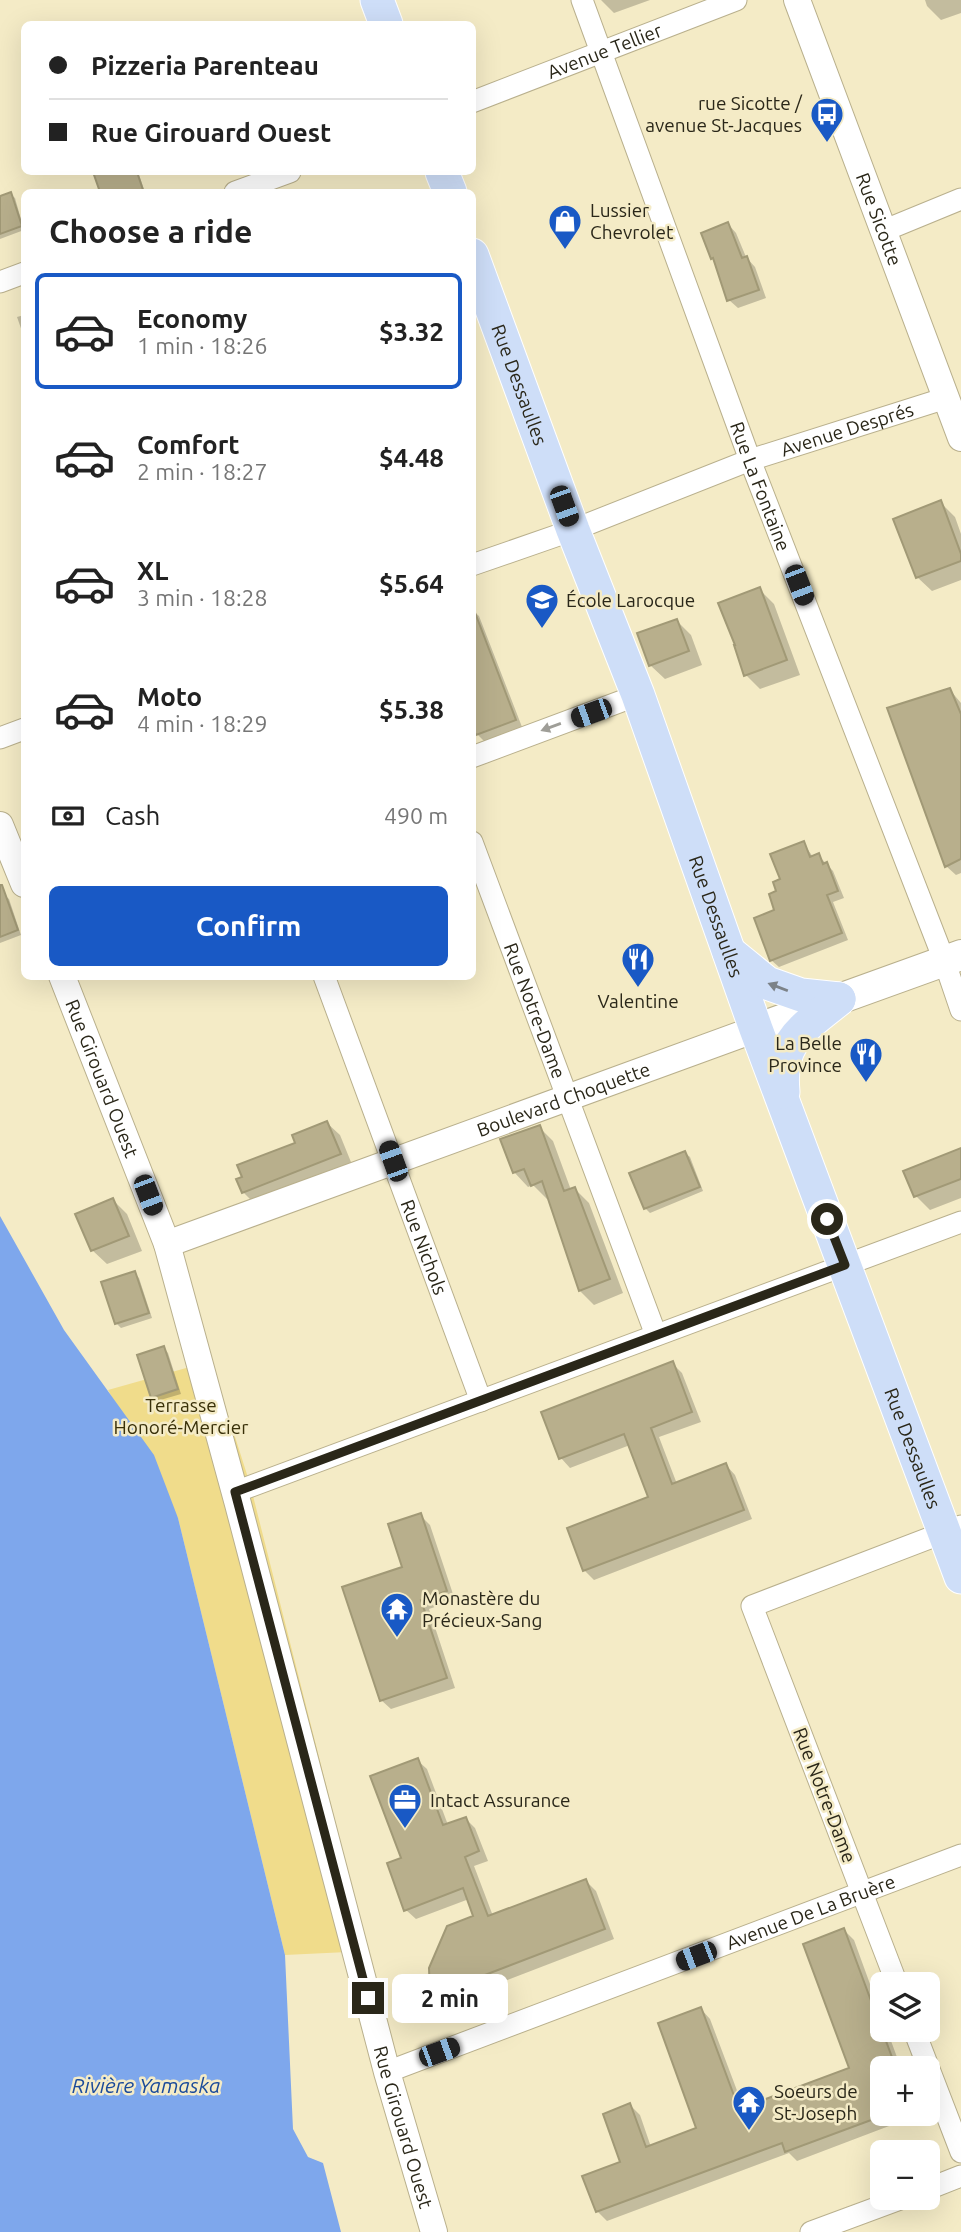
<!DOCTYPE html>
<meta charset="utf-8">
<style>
:root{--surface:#fff;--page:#f6f6f6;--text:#222;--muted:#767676;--line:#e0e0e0;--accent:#1959c5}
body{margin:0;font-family:Ubuntu,sans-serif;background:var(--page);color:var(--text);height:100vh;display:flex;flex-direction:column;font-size:26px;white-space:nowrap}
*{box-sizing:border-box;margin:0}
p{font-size:23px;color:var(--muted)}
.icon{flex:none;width:38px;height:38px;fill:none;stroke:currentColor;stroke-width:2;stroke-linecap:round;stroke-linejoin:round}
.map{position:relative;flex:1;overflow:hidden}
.panel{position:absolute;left:21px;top:189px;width:455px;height:791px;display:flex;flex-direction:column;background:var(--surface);border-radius:10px;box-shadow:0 7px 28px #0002}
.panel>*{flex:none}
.banner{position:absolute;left:21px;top:21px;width:455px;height:154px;border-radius:10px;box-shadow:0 7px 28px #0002;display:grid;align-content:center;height:154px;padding:0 28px;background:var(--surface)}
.buttons{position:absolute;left:870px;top:1972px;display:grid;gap:14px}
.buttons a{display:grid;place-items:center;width:70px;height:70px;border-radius:10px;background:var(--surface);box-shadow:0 7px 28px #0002;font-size:35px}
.end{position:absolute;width:32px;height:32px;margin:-16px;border:9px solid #2a2719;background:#fff;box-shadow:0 0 0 4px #fff}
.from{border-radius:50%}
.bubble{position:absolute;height:49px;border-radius:10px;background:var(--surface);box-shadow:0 7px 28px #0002;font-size:23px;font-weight:700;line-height:49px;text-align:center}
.car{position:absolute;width:21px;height:42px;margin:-21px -10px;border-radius:9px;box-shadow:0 0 5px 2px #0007;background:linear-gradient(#222 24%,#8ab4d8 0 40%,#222 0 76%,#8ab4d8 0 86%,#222 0)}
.banner b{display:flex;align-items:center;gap:24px;height:66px;font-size:26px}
.banner b+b{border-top:2px solid var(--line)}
.banner i{width:18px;height:18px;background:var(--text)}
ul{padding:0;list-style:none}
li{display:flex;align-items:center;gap:21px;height:116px;margin:0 14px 10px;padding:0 14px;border:4px solid transparent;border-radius:10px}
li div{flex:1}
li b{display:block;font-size:26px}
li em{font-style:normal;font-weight:700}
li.active{border-color:var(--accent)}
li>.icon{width:63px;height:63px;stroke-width:1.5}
h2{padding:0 28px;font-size:32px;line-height:84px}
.pay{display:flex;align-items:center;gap:18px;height:77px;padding:0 28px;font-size:26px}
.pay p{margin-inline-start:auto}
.action{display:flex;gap:14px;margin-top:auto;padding:14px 28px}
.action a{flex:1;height:80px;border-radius:10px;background:var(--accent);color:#fff;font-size:28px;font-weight:700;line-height:80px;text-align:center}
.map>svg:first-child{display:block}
</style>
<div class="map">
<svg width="961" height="2232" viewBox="0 0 961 2232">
<rect width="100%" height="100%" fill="#f4ebc6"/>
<path fill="#f0dc8b" d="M211,1361L250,1484L368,1951L285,1955L178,1518L108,1390Z"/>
<path fill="#7ea7ec" d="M0,1216L64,1330L154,1455L178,1518L285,1955L293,2129L308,2157L323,2163L341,2232H0Z"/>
<path fill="#0003" d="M601,0H650L614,13Z
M925,0H961V13L941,20L927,6Z
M104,172H138L145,192H102L96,174Z
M10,194L15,198L24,230L0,239V197Z
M728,224L736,233L746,257L755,267L766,298L738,308L729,300L716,261L713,258Z
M24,315V337L17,317Z
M940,502L955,517L961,534V580L932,591L917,577Z
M760,590L774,604L800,675L760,689L746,675Z
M472,610L479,616L522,727L484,741L477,734L472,722Z
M677,621L691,635L702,665L665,679L650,665Z
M950,690L961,703V873L956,875L946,866Z
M804,844L813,857L818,855L833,871L844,898L833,902L848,940L779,967L771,960L778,892L782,880Z
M4,895L9,899L21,935L0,943V896Z
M327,1123L340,1135L353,1167L256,1205L243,1192L297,1144Z
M539,1127L553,1141L571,1190L575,1189L589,1203L623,1293L594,1305L580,1291L550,1198L547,1199L533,1185L528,1187L514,1172Z
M961,1150V1198L930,1210L916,1196Z
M685,1153L690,1157L703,1191L650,1213L645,1208Z
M113,1200L127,1214L142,1251L107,1264L92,1250Z
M134,1273L139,1278L152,1318L121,1328L116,1323Z
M164,1348L168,1353L181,1394L157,1401L152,1397Z
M672,1363L682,1373L701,1422L659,1437L677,1484L726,1465L735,1475L752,1519L594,1580L584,1570L651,1498L630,1445L570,1468L561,1458Z
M420,1515L430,1525L455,1600L429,1609L455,1688L391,1709L381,1700L405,1568Z
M417,1760L427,1769L448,1825L466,1819L475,1828L488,1861L474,1866L493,1916L586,1881L596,1891L614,1939L442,2005L432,1996L431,1968L476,1917L469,1899L416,1919L406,1910L404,1858Z
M844,1930L854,1940L882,2017V2030H887L901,2068H882V2114L918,2115L797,2161L789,2153L607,2221L597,2211L622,2163L630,2105L640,2115L651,2147L699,2129L701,2009L710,2019L744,2109L851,2069Z"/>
<path fill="#b8af8c" stroke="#a19976" stroke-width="2" d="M93,172H137L143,190L135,192H100Z
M11,192L22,226L0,234V196Z
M728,222L742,258L747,256L759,290L727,301L713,258L711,259L701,233Z
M941,500L961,554V561L916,578L893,519Z
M760,587L787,660L744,676L734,645H735L718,603Z
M474,610L516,720L476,735L472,727Z
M677,619L689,651L649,666L637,633Z
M950,688L961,714V859L945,867L887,708Z
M804,841L810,857L819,853L823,864L827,862L838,891L827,895L842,933L770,961L754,918L774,910L769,894L776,891L773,882L780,879L770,854Z
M0,885H2L18,930L0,937Z
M327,1121L341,1154L242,1193L236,1179L242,1177L237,1165L295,1143L292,1135Z
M540,1125L564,1191L575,1187L610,1279L579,1291L542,1181L531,1186L524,1169L513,1173L500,1139Z
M961,1148V1179L914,1197L903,1171Z
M685,1151L700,1187L644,1209L629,1173Z
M113,1198L129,1236L91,1251L75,1214Z
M135,1271L149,1313L115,1324L101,1282Z
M164,1346L178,1389L151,1398L137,1355Z
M673,1361L692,1412L651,1428L672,1484L726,1463L744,1510L583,1571L567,1528L648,1497L624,1434L559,1459L541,1412Z
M421,1513L447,1591L421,1600L447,1678L380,1701L342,1587L402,1567L388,1524Z
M418,1758L443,1825L466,1817L479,1851L465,1857L488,1916L586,1879L605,1929L430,1996L429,1968L447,1926L473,1916L463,1888L404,1911L387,1863L401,1858L370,1776Z
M844,1928L896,2068H882V2116L785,2152L782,2143L596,2212L582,2176L620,2162L603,2114L630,2103L646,2147L696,2128L658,2023L701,2007L739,2109L849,2068L803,1944Z"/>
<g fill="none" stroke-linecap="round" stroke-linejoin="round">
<defs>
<g id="minor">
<path id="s1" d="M582,0L750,460L944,960L961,1010"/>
<path id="s2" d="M472,102L736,0"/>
<path d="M235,192L290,172"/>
<path d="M883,231L961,199"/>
<path d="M0,282L24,273"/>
<path id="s3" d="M472,565L573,530L750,460L946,398"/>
<path d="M0,738L24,729"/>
<path d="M472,757L638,695"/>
<path id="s4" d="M472,842L656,1335"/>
<path id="s5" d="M324,976L481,1401"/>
<path d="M235,1492L961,1222"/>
<path d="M897,1984L752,1606L961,1526"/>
<path d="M914,2030L961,2152"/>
<path id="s6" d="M387,2072L961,1855"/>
<path d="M928,2189L961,2176"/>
<path d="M811,2232L903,2198"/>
</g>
<g id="tertiary">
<path id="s7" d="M797,0L961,438"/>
<path d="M0,825L24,884"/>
<path id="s8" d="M62,976L167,1244L238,1504L387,2072L434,2232"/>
<path id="s9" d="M167,1244L756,1029"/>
</g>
<path id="secondary" d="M756,1029L961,955"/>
<g id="primary">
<path d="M377,0L386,24"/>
<path d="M442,172L450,192"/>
<path id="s10" d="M472,255L573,530L638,695L756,1029L961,1577"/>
<path d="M729,952L767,983L801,995L839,999"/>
<path d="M783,1092C778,1040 803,1029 839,999"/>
</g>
</defs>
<use href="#minor" stroke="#b9b08d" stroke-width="23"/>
<use href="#tertiary" stroke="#b9b08d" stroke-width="28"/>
<use href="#secondary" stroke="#b9b08d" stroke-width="32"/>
<use href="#primary" stroke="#fff" stroke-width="35"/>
<use href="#minor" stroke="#fff" stroke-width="21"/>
<use href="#tertiary" stroke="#fff" stroke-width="26"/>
<use href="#secondary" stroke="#fff" stroke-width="30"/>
<use href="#primary" stroke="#cedef8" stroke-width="33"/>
</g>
<defs><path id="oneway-solid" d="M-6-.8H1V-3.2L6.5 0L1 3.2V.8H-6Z" transform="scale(1.75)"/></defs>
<use fill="#9f9e98" href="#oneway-solid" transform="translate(551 727) rotate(160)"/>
<use fill="#7c8288" href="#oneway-solid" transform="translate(778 987) rotate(-159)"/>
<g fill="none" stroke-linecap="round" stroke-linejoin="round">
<path stroke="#2a2719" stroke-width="9" d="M368,1998L235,1492L845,1265L827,1219"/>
</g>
<defs>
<symbol id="bus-pin" viewBox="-11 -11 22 30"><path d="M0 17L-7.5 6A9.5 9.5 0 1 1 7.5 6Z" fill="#1959c5" stroke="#f4ebc6"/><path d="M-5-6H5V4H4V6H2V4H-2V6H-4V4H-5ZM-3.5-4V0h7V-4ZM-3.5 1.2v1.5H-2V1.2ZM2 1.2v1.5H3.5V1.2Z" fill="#fff"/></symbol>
<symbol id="shop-pin" viewBox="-11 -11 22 30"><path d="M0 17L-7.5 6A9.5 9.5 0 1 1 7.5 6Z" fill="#1959c5" stroke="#f4ebc6"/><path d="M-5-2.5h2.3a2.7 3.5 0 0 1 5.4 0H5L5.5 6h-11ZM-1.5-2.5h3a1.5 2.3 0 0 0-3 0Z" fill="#fff"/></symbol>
<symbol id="school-pin" viewBox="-11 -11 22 30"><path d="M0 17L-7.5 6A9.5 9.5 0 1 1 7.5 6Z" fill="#1959c5" stroke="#f4ebc6"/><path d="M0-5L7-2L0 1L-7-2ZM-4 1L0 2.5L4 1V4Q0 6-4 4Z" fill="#fff"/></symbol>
<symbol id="restaurant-pin" viewBox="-11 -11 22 30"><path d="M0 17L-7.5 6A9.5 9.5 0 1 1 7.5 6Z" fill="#1959c5" stroke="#f4ebc6"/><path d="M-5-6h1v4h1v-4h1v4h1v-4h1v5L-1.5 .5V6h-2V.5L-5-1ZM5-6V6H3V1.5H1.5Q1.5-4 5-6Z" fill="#fff"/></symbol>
<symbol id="temple-pin" viewBox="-11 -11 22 30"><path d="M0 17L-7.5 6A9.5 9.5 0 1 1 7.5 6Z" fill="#1959c5" stroke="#f4ebc6"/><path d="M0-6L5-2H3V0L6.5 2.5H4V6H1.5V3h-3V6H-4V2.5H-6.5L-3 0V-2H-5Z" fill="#fff"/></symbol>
<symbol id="office-pin" viewBox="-11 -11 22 30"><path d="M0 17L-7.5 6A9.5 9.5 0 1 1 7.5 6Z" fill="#1959c5" stroke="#f4ebc6"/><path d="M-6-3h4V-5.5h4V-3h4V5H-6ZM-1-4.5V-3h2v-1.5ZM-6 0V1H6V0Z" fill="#fff"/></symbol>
</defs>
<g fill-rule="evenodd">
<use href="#bus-pin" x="808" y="95" width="38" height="52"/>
<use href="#shop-pin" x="546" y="202" width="38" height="52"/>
<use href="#school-pin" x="523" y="581" width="38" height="52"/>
<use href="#restaurant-pin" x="619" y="940" width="38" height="52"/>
<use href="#restaurant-pin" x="847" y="1035" width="38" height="52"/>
<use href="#temple-pin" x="378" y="1590" width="38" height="52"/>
<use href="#office-pin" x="386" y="1781" width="38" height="52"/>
<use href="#temple-pin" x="730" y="2083" width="38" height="52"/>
</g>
<g text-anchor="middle" stroke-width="5" stroke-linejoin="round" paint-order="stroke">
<g font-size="19" fill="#2a2719" stroke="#f4ebc6">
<text dy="7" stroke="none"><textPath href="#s2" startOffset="142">Avenue Tellier</textPath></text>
<text dy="7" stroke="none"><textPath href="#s7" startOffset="234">Rue Sicotte</textPath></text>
<text dy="7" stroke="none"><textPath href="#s10" startOffset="138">Rue Dessaulles</textPath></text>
<text dy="7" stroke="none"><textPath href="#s3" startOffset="399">Avenue Després</textPath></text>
<text dy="7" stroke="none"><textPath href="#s1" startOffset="518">Rue La Fontaine</textPath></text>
<text dy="7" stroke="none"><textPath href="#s10" startOffset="705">Rue Dessaulles</textPath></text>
<text dy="7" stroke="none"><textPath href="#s4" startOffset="180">Rue Notre-Dame</textPath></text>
<text dy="7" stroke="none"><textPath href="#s8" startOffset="110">Rue Girouard Ouest</textPath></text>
<text dy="7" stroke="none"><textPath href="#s9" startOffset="422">Boulevard Choquette</textPath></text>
<text dy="7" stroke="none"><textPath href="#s5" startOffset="289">Rue Nichols</textPath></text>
<text dy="7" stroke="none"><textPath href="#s10" startOffset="1272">Rue Dessaulles</textPath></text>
<text transform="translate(825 1795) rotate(69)" y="7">Rue Notre-Dame</text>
<text dy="7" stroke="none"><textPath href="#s6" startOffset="453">Avenue De La Bruère</textPath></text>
<text dy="7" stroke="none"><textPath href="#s8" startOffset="1202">Rue Girouard Ouest</textPath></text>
</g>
<g font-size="19" fill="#2a2719" stroke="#f4ebc6" text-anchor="start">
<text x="802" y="110" text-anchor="end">rue Sicotte /<tspan x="802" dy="22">avenue St-Jacques</tspan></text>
<text x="590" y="217">Lussier<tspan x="590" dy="22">Chevrolet</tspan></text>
<text x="566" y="607">École Larocque</text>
<text x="638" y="1008" text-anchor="middle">Valentine</text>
<text x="842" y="1050" text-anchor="end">La Belle<tspan x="842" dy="22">Province</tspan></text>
<text x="422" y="1605">Monastère du<tspan x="422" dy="22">Précieux-Sang</tspan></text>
<text x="430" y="1807">Intact Assurance</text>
<text x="774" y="2098">Soeurs de<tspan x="774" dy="22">St-Joseph</tspan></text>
</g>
<g font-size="19" fill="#393009" stroke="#f4ebc6">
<text x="181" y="1412">Terrasse<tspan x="181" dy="22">Honoré-Mercier</tspan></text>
</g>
<g font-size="21" font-style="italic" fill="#1a4a9a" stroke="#f4ebc6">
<text x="146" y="2093">Rivière Yamaska</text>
</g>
</g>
</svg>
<div class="buttons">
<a><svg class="icon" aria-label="layers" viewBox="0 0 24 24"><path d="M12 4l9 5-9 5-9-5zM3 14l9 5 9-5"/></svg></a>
<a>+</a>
<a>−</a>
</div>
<i class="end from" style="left:827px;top:1219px"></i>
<i class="end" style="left:368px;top:1998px"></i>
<div class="bubble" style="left:392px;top:1974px;width:116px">2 min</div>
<i class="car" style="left:564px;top:506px;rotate:160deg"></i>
<i class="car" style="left:799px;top:585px;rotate:159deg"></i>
<i class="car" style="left:591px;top:713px;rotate:250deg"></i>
<i class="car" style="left:393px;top:1161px;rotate:340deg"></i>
<i class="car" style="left:148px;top:1195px;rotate:159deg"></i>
<i class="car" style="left:696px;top:1956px;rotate:249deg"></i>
<i class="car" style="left:439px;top:2052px;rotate:70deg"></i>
<div class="banner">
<b><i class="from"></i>Pizzeria Parenteau</b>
<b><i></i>Rue Girouard Ouest</b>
</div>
<section class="panel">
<h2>Choose a ride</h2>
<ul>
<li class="active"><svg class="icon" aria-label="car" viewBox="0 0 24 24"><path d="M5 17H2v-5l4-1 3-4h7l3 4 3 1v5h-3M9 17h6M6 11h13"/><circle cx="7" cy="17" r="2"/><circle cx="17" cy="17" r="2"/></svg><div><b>Economy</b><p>1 min · 18:26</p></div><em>$3.32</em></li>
<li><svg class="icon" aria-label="car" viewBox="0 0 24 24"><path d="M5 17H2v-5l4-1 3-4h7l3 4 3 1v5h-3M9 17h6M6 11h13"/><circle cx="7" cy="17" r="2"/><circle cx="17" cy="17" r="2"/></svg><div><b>Comfort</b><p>2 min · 18:27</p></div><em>$4.48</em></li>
<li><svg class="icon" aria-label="car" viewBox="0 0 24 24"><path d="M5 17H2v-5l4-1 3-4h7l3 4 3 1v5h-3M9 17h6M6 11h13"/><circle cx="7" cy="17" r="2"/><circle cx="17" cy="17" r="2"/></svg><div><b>XL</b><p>3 min · 18:28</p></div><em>$5.64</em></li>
<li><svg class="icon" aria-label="car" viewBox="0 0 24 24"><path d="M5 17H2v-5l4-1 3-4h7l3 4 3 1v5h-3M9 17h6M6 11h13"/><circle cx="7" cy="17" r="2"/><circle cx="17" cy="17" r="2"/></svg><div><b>Moto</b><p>4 min · 18:29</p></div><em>$5.38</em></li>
</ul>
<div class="pay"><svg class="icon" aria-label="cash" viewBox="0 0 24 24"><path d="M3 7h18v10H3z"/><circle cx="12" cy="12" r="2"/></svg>Cash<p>490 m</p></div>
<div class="action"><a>Confirm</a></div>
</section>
</div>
